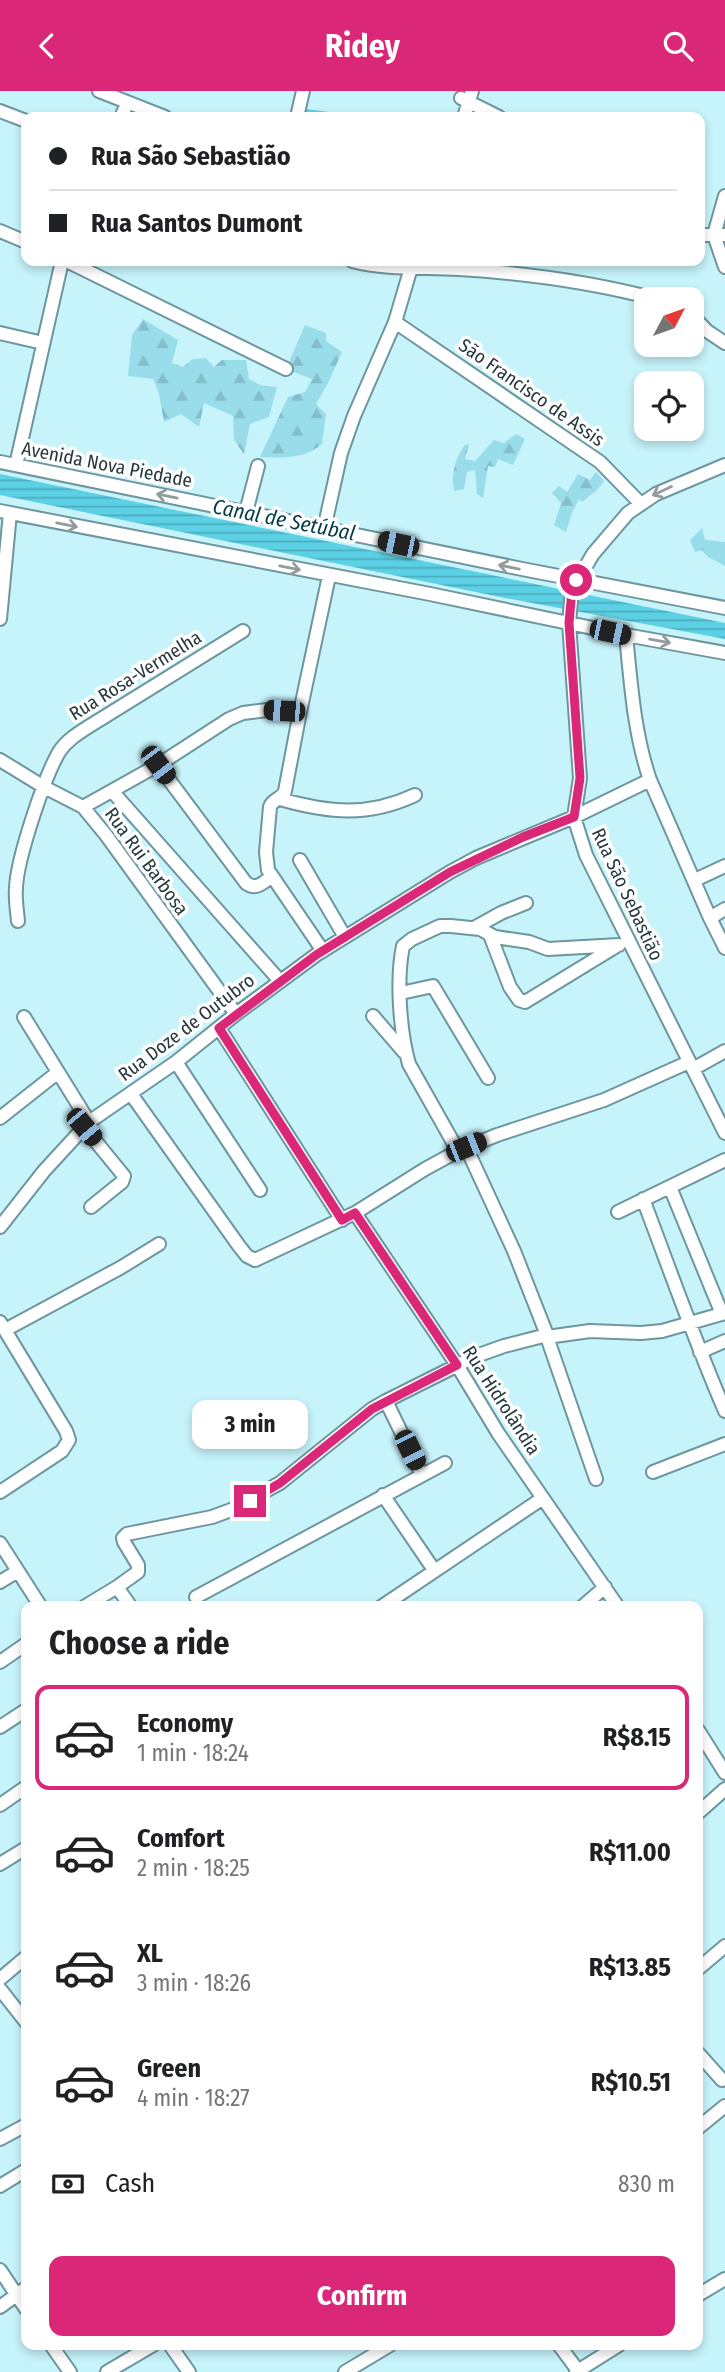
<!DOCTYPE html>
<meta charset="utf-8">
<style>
:root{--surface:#fff;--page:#f2f2f2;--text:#202124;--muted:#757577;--line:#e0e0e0;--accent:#db2777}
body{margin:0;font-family:"Fira Sans Condensed",sans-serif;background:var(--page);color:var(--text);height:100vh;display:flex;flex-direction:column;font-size:26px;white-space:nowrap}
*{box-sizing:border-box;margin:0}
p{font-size:23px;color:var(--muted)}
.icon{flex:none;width:38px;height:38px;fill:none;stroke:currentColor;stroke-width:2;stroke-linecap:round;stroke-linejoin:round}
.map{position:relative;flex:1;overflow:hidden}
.details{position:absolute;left:21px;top:1510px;width:682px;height:749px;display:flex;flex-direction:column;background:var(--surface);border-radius:14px;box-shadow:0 4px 10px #0003}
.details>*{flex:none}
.guide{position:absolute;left:21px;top:21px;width:684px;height:154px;border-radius:14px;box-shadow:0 4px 10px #0003;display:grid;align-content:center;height:154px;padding:0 28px;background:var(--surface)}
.needle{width:46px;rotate:49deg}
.controls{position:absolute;left:634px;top:196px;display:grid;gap:14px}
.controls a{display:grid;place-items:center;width:70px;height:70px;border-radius:14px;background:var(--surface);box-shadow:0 4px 10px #0003;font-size:35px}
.end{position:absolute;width:32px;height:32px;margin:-16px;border:9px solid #db2777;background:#fff;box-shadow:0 0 0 4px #fff}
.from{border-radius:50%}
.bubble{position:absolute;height:49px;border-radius:14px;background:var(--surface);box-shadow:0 4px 10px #0003;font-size:23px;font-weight:700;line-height:49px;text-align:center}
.car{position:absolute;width:21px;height:42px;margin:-21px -10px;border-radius:9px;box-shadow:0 0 5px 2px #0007;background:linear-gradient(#222 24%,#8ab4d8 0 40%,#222 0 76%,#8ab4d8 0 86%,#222 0)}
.guide b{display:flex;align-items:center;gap:24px;height:66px;font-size:26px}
.guide b+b{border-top:2px solid var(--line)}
.guide i{width:18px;height:18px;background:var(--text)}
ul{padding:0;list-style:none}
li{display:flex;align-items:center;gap:21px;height:105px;margin:0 14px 10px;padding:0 14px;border:4px solid transparent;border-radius:14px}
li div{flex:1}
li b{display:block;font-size:26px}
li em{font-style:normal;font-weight:700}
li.on{border-color:var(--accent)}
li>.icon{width:63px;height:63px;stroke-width:1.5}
h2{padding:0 28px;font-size:32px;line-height:84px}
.pay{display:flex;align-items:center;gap:18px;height:77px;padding:0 28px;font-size:26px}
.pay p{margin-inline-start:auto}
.primary-button{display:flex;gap:14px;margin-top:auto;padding:14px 28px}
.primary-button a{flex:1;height:80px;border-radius:14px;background:var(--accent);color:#fff;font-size:28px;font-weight:700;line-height:80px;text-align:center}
header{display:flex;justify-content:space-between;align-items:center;height:91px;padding:0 28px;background:var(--accent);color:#fff;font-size:32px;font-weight:700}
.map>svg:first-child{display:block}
</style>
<header><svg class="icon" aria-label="back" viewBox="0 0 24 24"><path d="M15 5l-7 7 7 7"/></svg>Ridey<svg class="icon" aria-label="search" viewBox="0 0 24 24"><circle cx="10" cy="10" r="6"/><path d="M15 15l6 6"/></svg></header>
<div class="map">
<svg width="725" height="2281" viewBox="0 0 725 2281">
<defs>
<pattern id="forest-firs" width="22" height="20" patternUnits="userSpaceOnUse" patternTransform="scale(1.75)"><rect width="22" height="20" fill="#99ddea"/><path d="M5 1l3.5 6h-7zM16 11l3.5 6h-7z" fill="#84beca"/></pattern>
<pattern id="water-rules" width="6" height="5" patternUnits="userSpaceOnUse" patternTransform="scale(1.75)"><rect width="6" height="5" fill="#5cd1e6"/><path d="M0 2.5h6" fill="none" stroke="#4cabbc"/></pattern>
</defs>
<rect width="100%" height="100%" fill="#c7f3fb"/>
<path fill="url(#forest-firs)" d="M143,228L178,249L172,272L183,276L193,268L206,267L214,276L222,269H246L249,288L260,294L277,296L269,326L250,333L244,363L234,349L233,325L204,312L199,336L181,323L164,331L159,303L153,288L128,285L132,244Z
M305,234L326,242V250L342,261L328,292L316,313L326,323L322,353C305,368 282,367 260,366L288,306L305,301L312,288L286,278Z
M516,343L525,348L513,374L498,368L495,376L488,375L483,407L477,403L475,379L467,381L464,398L454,400C451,385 455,366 465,354L469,353L465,368L475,370L494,349L504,352Z
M596,381L604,390L597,399L582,411L579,408L572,422L566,441L554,434L561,412L552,402L559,395L567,401L578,383L590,389Z
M702,437L705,449L725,451V475L708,466L702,459L695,461L690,449Z"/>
<path fill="url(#water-rules)" d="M0,383L725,532V548L505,507L0,404Z"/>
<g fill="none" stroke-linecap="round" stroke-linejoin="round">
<path stroke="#5cd1e6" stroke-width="10" d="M302,10L300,18L305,23L328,26"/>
<defs>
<path id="minor" d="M99,0L165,26
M461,7L499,26
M0,20L26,30
M121,26L127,13
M297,26L303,0
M464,26L472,0
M725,105L714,144L725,176
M0,140L26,151
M700,144H725
M67,170L286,278
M352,170C387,179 423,176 459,178C525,182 592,191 656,208
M691,223L707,240L725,252
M395,231L600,371L640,412
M0,242L43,252
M0,371L522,478L725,517
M16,374L62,170
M725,374L656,403L628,422L593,463L572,499L569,532L580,687L574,726L586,764L725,1042
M0,420L430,503L626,544L725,562
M246,421L258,375
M324,438L341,362L354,325L395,231L413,170
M0,528L10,422
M626,544C631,594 634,642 650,689L710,827L725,857
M0,669L44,696L83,716L106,744L236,923
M158,674L246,792C256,800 264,791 272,785
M112,700L280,890
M280,708C329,722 368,726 415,704
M83,716L158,674L229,628L243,622L267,619L300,621
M300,769L345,846
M695,789L725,775
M710,827L725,818
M18,830C17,819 15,808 16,797C17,768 44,687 59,661C66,650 77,643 88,636L243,540
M474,837L501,822L526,812
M490,844L510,896L519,909L525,911L615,856
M323,860L268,779L266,761L270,716C273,707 282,709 285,700L300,621L329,485
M401,902L433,895L488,987
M373,925L404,961
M24,926L89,1031
M219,937L342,1129
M176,971L260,1099
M693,978L725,960
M131,1003L239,1155L247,1165L255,1169L355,1122L425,1078L458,1060L497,1044L604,1009L689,971
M0,1027L57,982
M84,1036L124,1085L122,1091L91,1116
M466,1056L514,1160L547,1244
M458,1060L409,973C400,941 396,889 403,855L412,848L440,835H451L480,838L495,846L529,851L548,858L619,854
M670,1096L722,1223
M643,1108C670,1179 695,1251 725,1320
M618,1121L725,1069
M355,1122L457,1274L498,1342L618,1516
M0,1136L44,1080L89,1031L176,971L236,923L316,864L450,781L476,767L574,726L650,689
M0,1231L66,1340L69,1349L62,1360L0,1401
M5,1239L120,1177L159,1153
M547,1246L596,1388
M700,1261L725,1250
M386,1310L422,1384
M653,1381L725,1353
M383,1404L434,1479
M0,1452L41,1516
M0,1491L18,1480
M117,1496L131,1516
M196,1506L445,1372
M84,1516L117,1496L138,1481V1474L124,1451L123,1447L127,1443L212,1426L231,1419L280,1392L372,1318L386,1310L476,1265L504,1255L547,1244V1246L590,1240L641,1242L662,1240L725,1222
M381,1516L543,1407
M582,1516L605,1496
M0,1571L26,1553
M0,1636L26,1619
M698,1639L725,1682
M0,1714L26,1696
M698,1722L725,1698
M0,1773L26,1757
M698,1878L725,1855
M0,1888L26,1866
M0,1898L26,1931
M698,1962L722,1989
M698,2037L725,2015
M0,2048L26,2034
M0,2095L26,2079
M0,2179L26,2218
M698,2204L725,2188
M0,2216L26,2197
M51,2254L70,2281
M170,2254L189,2281
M559,2254L579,2281
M107,2281L153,2254
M345,2281L390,2254
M576,2281L619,2254"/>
</defs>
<use href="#minor" stroke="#6d969e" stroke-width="16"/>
<use href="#minor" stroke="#fff" stroke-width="12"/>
</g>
<defs><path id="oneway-shaft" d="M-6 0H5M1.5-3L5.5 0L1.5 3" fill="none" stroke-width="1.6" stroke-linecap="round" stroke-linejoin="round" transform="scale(1.75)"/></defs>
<g stroke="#939c9d">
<use href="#oneway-shaft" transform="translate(662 400) rotate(155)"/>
<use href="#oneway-shaft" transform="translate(167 405) rotate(-168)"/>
<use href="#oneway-shaft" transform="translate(67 434) rotate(11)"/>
<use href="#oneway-shaft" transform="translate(509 476) rotate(-168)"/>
<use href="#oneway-shaft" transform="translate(290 477) rotate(11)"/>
<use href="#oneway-shaft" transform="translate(660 550) rotate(10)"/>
</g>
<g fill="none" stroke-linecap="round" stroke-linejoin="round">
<path stroke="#db2777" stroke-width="9" d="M250,1410L280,1392L372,1318L457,1274L355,1122L342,1129L219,937L316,864L450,781L523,746L574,726L580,687L569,532L572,499L576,489"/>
</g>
<g text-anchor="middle" stroke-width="7" stroke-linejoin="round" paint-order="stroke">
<g font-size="19" fill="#27383b" stroke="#fff">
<text transform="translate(532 301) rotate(35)" y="7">São Francisco de Assis</text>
<text transform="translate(107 373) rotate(11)" y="7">Avenida Nova Piedade</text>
<text transform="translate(135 584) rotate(-32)" y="7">Rua Rosa-Vermelha</text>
<text transform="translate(147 770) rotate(54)" y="7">Rua Rui Barbosa</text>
<text transform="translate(628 803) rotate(65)" y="7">Rua São Sebastião</text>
<text transform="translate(186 936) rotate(-37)" y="7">Rua Doze de Outubro</text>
<text transform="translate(502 1309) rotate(57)" y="7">Rua Hidrolândia</text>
</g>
<g font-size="21" font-style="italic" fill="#013b43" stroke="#fff">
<text transform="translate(284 429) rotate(11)" y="7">Canal de Setúbal</text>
</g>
</g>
</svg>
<div class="controls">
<a><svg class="needle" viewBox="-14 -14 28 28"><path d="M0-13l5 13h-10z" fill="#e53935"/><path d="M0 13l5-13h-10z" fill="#757577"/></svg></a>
<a><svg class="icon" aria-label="locate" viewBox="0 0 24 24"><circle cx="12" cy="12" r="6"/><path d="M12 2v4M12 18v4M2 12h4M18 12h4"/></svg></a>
</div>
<i class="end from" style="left:576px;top:489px"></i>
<i class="end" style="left:250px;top:1410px"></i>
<div class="bubble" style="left:192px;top:1309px;width:116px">3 min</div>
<i class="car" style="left:398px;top:453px;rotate:282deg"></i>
<i class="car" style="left:610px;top:541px;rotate:102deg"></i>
<i class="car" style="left:284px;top:620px;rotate:273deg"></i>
<i class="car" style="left:158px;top:674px;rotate:143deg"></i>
<i class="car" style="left:84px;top:1036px;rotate:140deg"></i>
<i class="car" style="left:466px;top:1056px;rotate:68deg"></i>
<i class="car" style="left:410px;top:1359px;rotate:154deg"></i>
<div class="guide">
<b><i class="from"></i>Rua São Sebastião</b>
<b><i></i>Rua Santos Dumont</b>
</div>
<section class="details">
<h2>Choose a ride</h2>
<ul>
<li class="on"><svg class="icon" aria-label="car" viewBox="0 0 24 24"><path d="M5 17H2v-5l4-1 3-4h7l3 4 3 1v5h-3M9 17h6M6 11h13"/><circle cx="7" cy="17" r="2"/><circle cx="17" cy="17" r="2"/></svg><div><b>Economy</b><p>1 min · 18:24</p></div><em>R$8.15</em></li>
<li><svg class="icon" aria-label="car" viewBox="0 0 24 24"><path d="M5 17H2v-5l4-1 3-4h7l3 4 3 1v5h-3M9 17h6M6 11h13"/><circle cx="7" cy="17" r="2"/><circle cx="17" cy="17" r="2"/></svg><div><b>Comfort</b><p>2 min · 18:25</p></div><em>R$11.00</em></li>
<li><svg class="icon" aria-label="car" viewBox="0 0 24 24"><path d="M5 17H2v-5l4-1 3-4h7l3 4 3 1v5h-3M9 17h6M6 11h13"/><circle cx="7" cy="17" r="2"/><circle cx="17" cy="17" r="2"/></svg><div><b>XL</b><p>3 min · 18:26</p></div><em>R$13.85</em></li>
<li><svg class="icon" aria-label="car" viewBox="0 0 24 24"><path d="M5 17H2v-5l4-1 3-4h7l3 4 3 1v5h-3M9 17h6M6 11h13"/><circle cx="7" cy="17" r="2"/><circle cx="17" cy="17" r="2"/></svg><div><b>Green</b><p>4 min · 18:27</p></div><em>R$10.51</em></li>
</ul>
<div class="pay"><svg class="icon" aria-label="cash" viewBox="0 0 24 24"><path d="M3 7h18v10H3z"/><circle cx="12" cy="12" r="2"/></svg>Cash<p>830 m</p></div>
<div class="primary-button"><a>Confirm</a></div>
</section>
</div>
